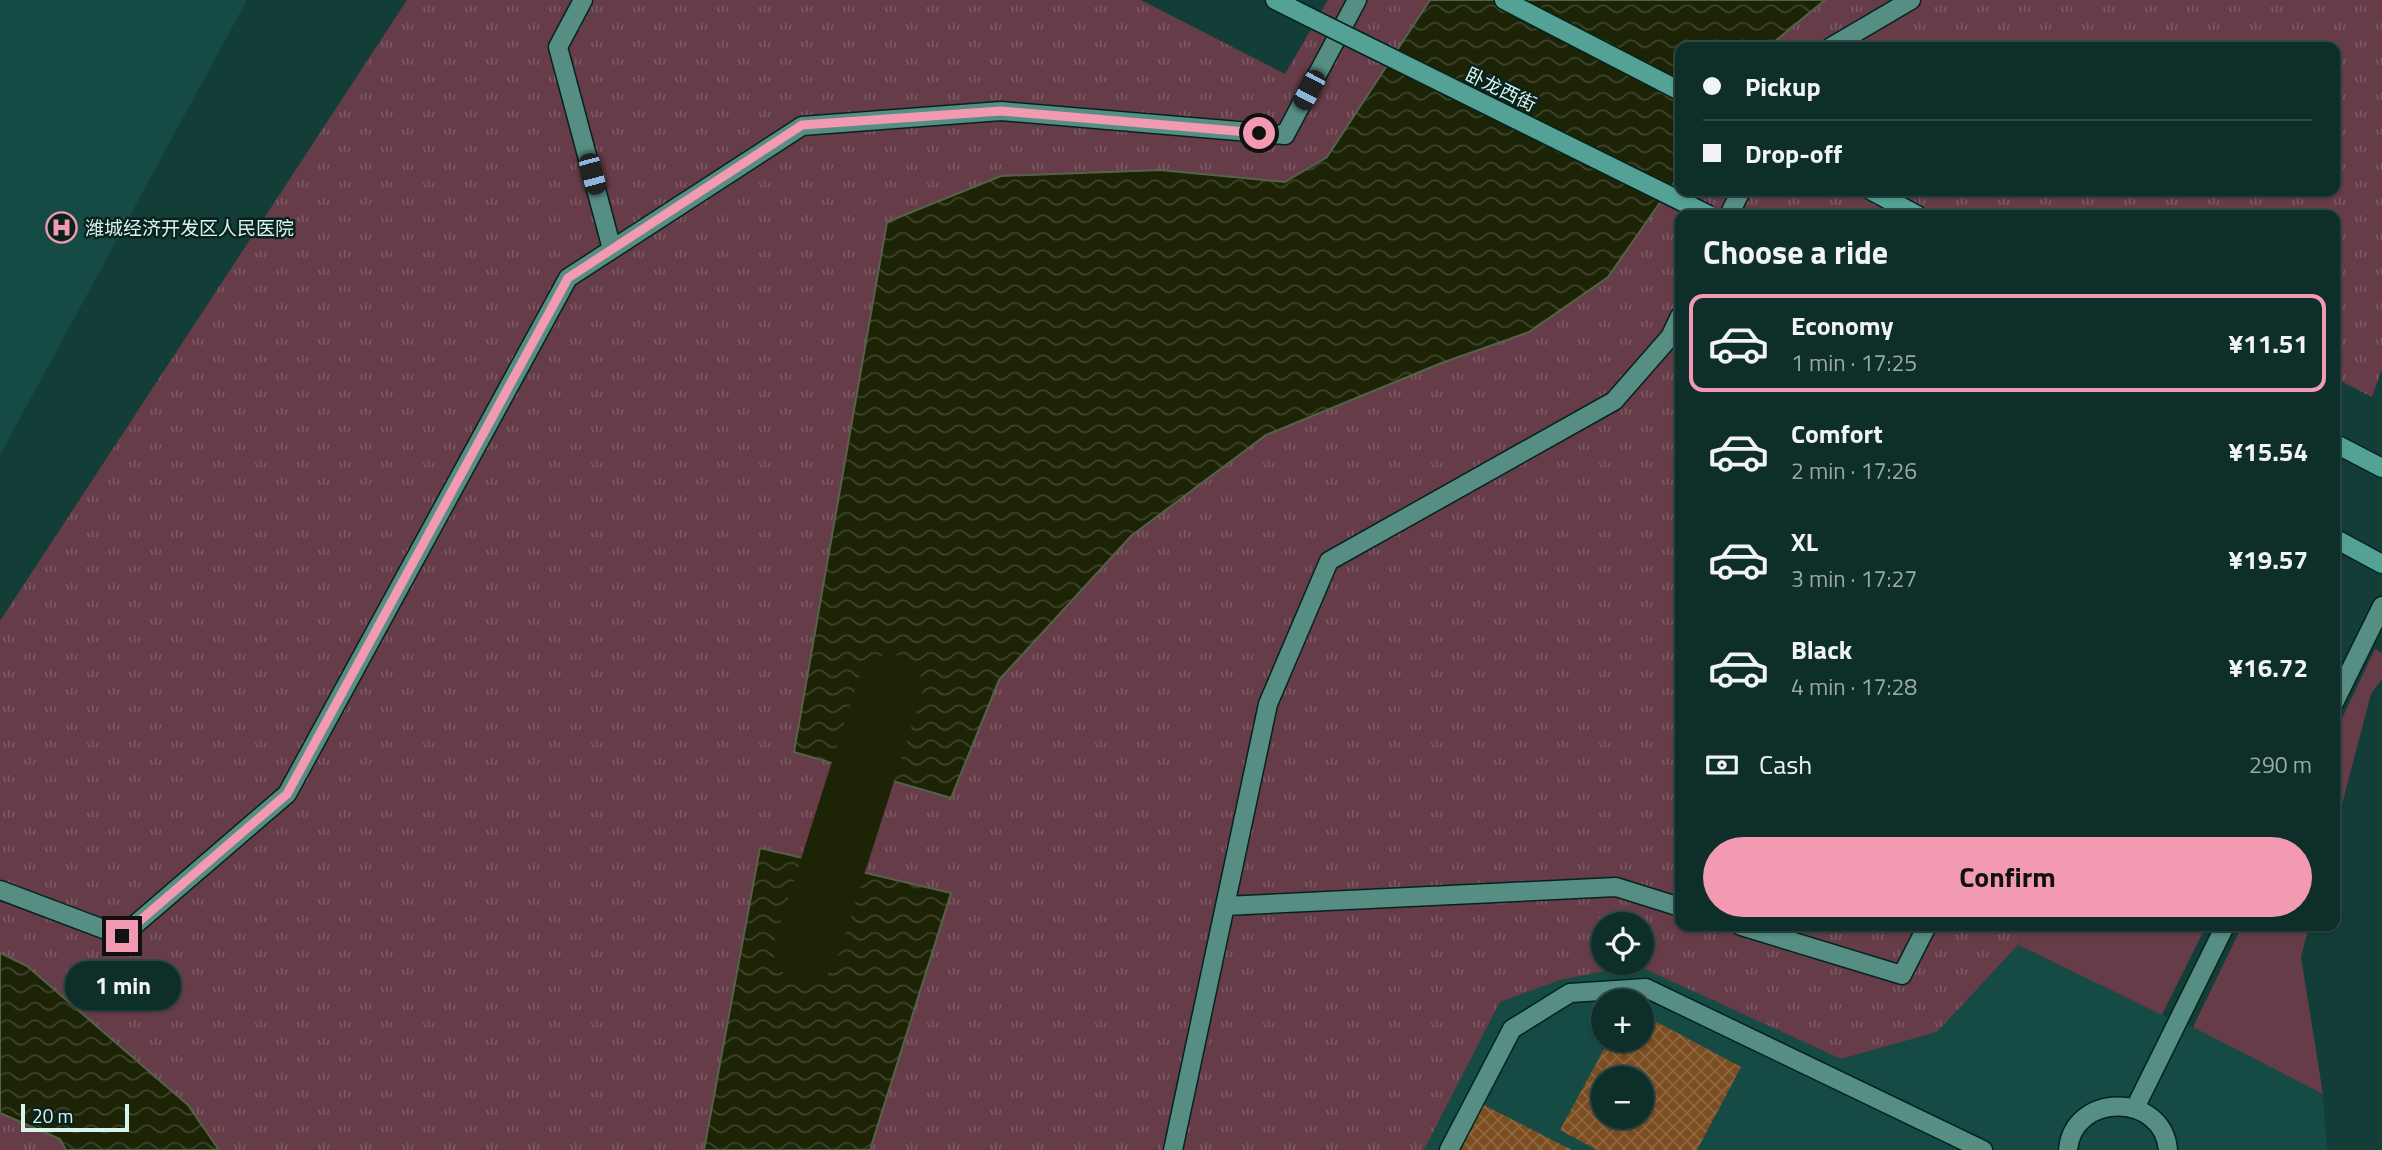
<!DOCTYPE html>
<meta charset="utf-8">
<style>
:root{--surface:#0e2e29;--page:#1c3a35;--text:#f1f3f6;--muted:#9ba8a8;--line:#2e4a46;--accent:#f19ab2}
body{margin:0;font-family:"Titillium Web","Noto Sans SC",sans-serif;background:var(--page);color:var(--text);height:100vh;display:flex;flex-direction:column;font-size:26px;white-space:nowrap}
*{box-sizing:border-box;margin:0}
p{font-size:23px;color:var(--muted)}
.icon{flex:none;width:38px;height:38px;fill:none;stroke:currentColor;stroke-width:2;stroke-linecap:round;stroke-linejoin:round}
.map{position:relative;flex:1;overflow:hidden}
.side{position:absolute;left:1675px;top:210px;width:665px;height:721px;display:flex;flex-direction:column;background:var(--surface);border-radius:14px;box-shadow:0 2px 5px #0004,0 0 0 2px var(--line)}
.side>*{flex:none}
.hud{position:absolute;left:1675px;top:42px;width:665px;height:154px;border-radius:14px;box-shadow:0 2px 5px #0004,0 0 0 2px var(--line);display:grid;align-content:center;height:154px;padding:0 28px;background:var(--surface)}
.tools{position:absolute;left:1591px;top:912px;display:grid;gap:14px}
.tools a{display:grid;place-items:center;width:63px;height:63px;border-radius:50%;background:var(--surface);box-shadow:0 2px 5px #0004,0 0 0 2px var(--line);font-size:35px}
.scale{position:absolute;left:21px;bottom:18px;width:108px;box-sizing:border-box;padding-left:7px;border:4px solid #d8f4ef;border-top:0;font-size:19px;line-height:24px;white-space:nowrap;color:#d8f4ef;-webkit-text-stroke:5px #0a221e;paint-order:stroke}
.end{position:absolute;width:32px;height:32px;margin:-16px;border:9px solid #f19ab2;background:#111;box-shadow:0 0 0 4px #111}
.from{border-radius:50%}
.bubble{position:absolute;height:49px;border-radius:24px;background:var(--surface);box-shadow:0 2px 5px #0004,0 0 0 2px var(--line);font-size:23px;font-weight:700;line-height:49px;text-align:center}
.car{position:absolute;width:21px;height:42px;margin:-21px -10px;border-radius:9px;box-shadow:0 0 5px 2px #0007;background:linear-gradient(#222 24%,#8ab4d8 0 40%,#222 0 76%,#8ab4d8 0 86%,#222 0)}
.hud b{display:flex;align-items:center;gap:24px;height:66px;font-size:26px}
.hud b+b{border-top:2px solid var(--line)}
.hud i{width:18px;height:18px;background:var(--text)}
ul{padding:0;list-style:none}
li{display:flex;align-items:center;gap:21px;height:98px;margin:0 14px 10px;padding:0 14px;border:4px solid transparent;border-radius:14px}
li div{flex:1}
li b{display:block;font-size:26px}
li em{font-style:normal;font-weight:700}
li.on{border-color:var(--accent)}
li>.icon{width:63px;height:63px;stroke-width:1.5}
h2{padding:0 28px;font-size:32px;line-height:84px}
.pay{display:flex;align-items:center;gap:18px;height:77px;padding:0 28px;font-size:26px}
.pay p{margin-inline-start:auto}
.cta{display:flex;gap:14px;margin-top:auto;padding:14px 28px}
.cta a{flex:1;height:80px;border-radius:42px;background:var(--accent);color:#111;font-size:28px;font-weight:700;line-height:80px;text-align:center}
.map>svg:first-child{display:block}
</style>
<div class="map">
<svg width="2382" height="1150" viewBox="0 0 2382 1150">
<defs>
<pattern id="grass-tufts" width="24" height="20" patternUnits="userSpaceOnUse" patternTransform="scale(1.75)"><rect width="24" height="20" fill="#663c48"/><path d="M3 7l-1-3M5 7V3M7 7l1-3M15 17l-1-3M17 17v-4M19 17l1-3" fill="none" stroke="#7b5963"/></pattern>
<pattern id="water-waves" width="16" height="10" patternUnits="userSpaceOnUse" patternTransform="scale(1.75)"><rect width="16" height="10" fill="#1d2405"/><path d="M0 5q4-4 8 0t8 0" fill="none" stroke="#3d442a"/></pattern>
<pattern id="building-cross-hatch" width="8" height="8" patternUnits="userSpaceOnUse" patternTransform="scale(1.75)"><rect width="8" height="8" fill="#7c4d20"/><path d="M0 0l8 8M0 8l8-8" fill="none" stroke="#8e6741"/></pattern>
</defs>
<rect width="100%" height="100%" fill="#123e37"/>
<path fill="#154b44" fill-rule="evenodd" d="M0,0H247L0,455Z
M2018,945L2162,1015L2205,1032L2323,1094L2327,1150H1424L1500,1002L1560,980L1636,965L1841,1059L1937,1032ZM1603,1001H1642V1040H1603ZM1603,1078H1642V1116H1603Z"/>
<path fill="url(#grass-tufts)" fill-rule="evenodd" d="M407,0H1141L1285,74L1328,0H2382V369L2372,397L2335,378L2334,215H1680V926H2027L2018,945L1937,1032L1841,1059L1636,965L1560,980L1500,1002L1424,1150H0V621ZM1680,47H2334V191H1680ZM1603,924H1642V962H1603Z"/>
<path fill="#663c48" d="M2375,649L2382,653V679L2371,694L2335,831V733Z
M2027,926H2206L2162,1015L2018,945Z
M2242,926H2309L2301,957L2323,1094L2193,1027Z"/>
<path fill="url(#water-waves)" stroke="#55624b" stroke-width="2" d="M1430,0H1825L1768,47H1680V174L1608,277L1529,332L1439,364L1266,435L1131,536L999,680L951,798L794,752L887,222L1001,176L1160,170L1285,182L1327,157Z
M760,848L951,893L870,1150H704Z
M0,953L27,966L188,1105L219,1150H66L60,1139L0,1113Z"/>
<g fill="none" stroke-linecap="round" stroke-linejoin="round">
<path stroke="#1d2405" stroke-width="65" d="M806,950L890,687"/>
</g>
<path fill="url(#building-cross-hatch)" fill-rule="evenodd" d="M1642,1014L1741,1067L1697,1150H1597L1560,1130L1609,1040H1642ZM1603,1078H1642V1116H1603Z
M1482,1104L1572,1150H1459Z"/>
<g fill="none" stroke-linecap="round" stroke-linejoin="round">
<defs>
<path id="service" d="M583,0L558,47L612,249
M1831,47L1911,0
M1729,215L1741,191
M2334,703L2382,606
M0,890L122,936L287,794L568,278L802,126L1001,111L1285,135L1357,0
M1225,906L1616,887L1680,907
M1741,926L1902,975L1927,926
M2135,1108L2225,926
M1173,1150L1268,704L1329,561L1614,401L1670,337L1680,316
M1449,1150L1512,1029L1570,993L1646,988L1983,1150
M2068,1150C2073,1092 2163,1092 2168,1150"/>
<path id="secondary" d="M1275,0L1311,18
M1504,0L1680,91
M1872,191L1917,215
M2334,443L2382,468
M2334,538L2382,564"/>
</defs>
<use href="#service" stroke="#04231e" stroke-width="21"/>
<use href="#secondary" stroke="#04231e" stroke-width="21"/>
<use href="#service" stroke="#568e84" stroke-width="18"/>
<use href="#secondary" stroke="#54a195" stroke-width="18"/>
<defs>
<path id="secondary-bridge" d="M1311,18L1709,215"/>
</defs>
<use href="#secondary-bridge" stroke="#04231e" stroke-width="21" stroke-linecap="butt"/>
<use href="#secondary-bridge" stroke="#54a195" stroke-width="18"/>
</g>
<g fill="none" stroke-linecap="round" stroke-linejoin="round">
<path stroke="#f19ab2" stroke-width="9" d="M122,936L287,794L568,278L802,125L1001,111L1259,133"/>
</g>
<defs>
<symbol id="hospital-ring" viewBox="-11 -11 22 22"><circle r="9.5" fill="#0a221e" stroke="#f19ab2" stroke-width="1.5"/><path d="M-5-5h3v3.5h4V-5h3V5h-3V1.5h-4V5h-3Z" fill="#f19ab2"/></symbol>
</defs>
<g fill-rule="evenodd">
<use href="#hospital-ring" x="44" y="210" width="35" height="35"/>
</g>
<g text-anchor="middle" stroke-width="5" stroke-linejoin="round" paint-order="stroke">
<g font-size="19" fill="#d8f4ef" stroke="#0a221e">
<text transform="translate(1501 89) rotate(26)" y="7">卧龙西街</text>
</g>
<g font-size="19" fill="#d8f4ef" stroke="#0a221e" text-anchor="start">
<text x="85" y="235">潍城经济开发区人民医院</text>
</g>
</g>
</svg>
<div class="tools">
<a><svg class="icon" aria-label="locate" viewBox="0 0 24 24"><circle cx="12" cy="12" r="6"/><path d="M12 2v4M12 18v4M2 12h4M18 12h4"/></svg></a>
<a>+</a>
<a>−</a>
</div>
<div class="scale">20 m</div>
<i class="end from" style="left:1259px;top:133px"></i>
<i class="end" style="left:122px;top:936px"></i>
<div class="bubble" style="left:65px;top:961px;width:116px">1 min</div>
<i class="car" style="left:1309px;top:90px;rotate:208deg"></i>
<i class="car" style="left:592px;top:174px;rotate:165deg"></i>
<div class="hud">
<b><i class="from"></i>Pickup</b>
<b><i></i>Drop-off</b>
</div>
<section class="side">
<h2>Choose a ride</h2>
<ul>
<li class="on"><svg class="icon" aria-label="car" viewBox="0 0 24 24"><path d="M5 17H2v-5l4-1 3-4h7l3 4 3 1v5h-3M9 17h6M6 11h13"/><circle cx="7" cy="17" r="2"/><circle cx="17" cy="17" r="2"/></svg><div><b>Economy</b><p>1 min · 17:25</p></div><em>¥11.51</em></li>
<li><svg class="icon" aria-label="car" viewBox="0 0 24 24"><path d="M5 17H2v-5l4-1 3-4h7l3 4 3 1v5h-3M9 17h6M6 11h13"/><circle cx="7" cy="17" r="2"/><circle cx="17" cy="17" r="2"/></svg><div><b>Comfort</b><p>2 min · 17:26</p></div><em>¥15.54</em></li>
<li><svg class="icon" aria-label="car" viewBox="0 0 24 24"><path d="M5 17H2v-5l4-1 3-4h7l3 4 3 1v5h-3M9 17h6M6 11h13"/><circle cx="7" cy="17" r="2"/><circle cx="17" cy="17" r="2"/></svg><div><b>XL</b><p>3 min · 17:27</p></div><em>¥19.57</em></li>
<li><svg class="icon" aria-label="car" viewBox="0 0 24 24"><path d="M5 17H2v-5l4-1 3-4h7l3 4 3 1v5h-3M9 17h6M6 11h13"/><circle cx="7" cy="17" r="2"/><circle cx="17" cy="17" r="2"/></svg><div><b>Black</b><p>4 min · 17:28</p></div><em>¥16.72</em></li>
</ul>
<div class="pay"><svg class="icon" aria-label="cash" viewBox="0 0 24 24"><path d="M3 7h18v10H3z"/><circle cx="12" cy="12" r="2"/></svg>Cash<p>290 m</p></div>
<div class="cta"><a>Confirm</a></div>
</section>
</div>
